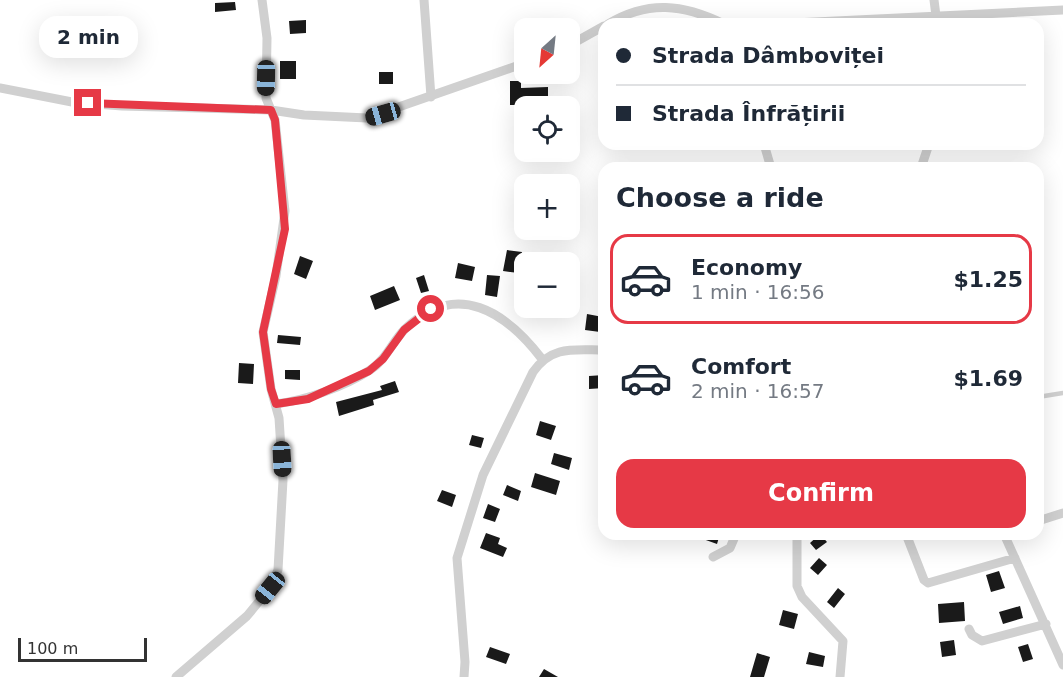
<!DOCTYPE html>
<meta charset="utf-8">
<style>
:root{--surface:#fff;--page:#f2f2f3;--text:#1f2937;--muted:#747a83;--line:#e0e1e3;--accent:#e63946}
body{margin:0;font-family:"DejaVu Sans",sans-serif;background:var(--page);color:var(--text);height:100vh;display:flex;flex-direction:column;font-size:22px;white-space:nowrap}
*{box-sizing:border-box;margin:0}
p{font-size:20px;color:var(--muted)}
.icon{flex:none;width:33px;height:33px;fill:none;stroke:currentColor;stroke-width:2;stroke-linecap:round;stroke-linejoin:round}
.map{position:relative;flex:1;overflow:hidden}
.side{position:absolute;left:598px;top:162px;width:446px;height:378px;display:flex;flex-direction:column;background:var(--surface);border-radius:18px;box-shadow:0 6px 24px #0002}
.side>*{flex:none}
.hud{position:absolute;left:598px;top:18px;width:446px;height:132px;border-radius:18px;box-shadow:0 6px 24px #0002;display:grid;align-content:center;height:132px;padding:0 18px;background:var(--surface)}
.needle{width:39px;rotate:207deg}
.tools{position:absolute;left:514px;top:18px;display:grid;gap:12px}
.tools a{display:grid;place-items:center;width:66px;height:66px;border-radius:12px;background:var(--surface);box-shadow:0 6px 24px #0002;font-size:30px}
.scale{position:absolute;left:18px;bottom:15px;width:129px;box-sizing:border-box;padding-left:6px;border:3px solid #333;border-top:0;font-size:16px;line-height:21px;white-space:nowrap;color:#333;-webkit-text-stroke:4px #fff;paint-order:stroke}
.end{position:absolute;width:27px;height:27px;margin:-14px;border:8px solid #e63946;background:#fff;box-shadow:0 0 0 3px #fff}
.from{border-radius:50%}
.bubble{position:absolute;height:42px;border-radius:18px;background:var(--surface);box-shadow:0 6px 24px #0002;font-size:20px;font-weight:800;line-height:42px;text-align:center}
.car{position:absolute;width:18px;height:36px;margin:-18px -9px;border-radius:8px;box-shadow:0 0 4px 2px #0007;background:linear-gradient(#222 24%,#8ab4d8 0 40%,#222 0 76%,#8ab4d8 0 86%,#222 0)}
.hud b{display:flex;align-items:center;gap:21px;height:57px;font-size:22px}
.hud b+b{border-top:2px solid var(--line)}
.hud i{width:15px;height:15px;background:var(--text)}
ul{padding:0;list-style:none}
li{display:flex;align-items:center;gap:18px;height:90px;margin:0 12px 9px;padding:0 6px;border:3px solid transparent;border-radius:18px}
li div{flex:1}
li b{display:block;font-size:22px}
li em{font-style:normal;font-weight:800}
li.on{border-color:var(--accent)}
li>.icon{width:54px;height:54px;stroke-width:1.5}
h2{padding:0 18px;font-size:27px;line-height:72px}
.primary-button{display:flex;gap:12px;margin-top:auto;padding:12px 18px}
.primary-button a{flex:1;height:69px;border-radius:18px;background:var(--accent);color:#fff;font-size:24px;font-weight:800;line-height:69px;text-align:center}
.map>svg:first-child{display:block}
</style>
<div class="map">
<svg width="1063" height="677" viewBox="0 0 1063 677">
<rect width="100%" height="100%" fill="#fff"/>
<path fill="#1a1a1a" d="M235,2L236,10L215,12V3Z
M306,20V33L290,34L289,21Z
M280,61H296V79H280Z
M379,72H393V84H379Z
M510,81H521V88L548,87V101L521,102V105H510Z
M507,250L522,252L519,273L503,271Z
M300,256L313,261L306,279L294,274Z
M458,263L475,267L472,281L455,278Z
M424,275L429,291L421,293L416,278Z
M487,275L500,276L497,297L485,295Z
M394,286L400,300L375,310L370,296Z
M587,314L603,317L600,332L585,330Z
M278,335L301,337L300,345L277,343Z
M239,363L254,364L253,384L238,383Z
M285,370H300V380L285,379Z
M604,375V388L589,389V376Z
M395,381L399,392L373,400L374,405L339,416L336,402L382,390L380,386Z
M540,421L556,426L551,440L536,435Z
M472,435L484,438L481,448L469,445Z
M554,453L572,458L569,470L551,464Z
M535,473L560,481L556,495L531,487Z
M507,485L521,491L518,501L503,495Z
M442,490L456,495L452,507L437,501Z
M488,504L500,509L495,522L483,518Z
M486,533L500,538L498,544L507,548L503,557L480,548Z
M689,534H720L717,544Z
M820,534L827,542L816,550L810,543Z
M819,558L827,565L818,575L810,568Z
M999,571L1005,588L991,592L986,575Z
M838,588L845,594L834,608L827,602Z
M964,602L965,621L939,623L938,604Z
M1020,606L1023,618L1003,624L999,612Z
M783,610L798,614L794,629L779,625Z
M954,640L956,655L942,657L940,642Z
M1028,644L1033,659L1023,662L1018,647Z
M490,647L510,654L506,664L486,657Z
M809,652L825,656L823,667L806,664Z
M757,653L770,657L764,677H750Z
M544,669L558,677H539Z"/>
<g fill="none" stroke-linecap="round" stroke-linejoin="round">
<path stroke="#d0d0d0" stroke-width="4.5" d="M1038,397L1063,393"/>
<path stroke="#d0d0d0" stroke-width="9" d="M424,0L431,97
M934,0L937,24
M608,24C648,0 683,4 724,24
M773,24L1063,10
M570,45L604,26
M0,88L72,102L122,106L271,110L304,115L367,118L525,63
M764,144L771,168
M921,168L929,144
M276,404C306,400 344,387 370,370C386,360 392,342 405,329C457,279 506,312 542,359
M1038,521L1063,513
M797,534V586L802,597L843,641L840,677
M906,534L924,580L928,583L1015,558
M1004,534L1063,665
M713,557L730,548L736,534
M969,629L972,635L982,641L1046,624
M176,677L247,616L270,588L278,570L283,480L279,418L271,389L263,332L276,276L285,211L275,120L266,98L267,38L262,0
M464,677L465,662L457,558L483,475L533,372C552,345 574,350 604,350"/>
</g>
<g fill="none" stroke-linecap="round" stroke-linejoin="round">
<path stroke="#e63946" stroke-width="8" d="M88,103L271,110L275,120L285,229L263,332L271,389L276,404L308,399L369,371L383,359L404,330L431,309"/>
</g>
</svg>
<div class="tools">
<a><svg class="needle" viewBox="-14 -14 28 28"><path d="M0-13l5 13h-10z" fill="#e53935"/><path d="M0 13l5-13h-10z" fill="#747a83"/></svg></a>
<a><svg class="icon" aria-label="locate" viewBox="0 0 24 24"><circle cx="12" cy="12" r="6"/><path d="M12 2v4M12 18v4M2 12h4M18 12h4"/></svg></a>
<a>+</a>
<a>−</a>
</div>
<div class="scale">100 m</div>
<i class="end from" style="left:431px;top:309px"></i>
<i class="end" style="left:88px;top:103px"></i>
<div class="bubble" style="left:39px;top:16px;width:99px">2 min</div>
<i class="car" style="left:266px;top:78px;rotate:181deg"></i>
<i class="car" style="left:383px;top:114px;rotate:254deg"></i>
<i class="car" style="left:282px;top:459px;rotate:177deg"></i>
<i class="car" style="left:270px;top:588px;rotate:219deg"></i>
<div class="hud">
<b><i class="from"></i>Strada Dâmboviței</b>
<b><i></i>Strada Înfrățirii</b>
</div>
<section class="side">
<h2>Choose a ride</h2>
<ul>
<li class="on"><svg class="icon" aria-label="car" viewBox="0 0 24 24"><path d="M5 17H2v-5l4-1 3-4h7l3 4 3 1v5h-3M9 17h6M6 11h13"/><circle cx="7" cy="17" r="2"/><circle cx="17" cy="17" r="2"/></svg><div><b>Economy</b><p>1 min · 16:56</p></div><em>$1.25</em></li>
<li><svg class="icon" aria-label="car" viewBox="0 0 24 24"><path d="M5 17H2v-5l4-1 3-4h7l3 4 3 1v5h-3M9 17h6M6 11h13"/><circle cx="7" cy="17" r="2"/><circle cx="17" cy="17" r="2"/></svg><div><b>Comfort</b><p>2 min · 16:57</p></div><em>$1.69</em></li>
</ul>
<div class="primary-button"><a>Confirm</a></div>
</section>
</div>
